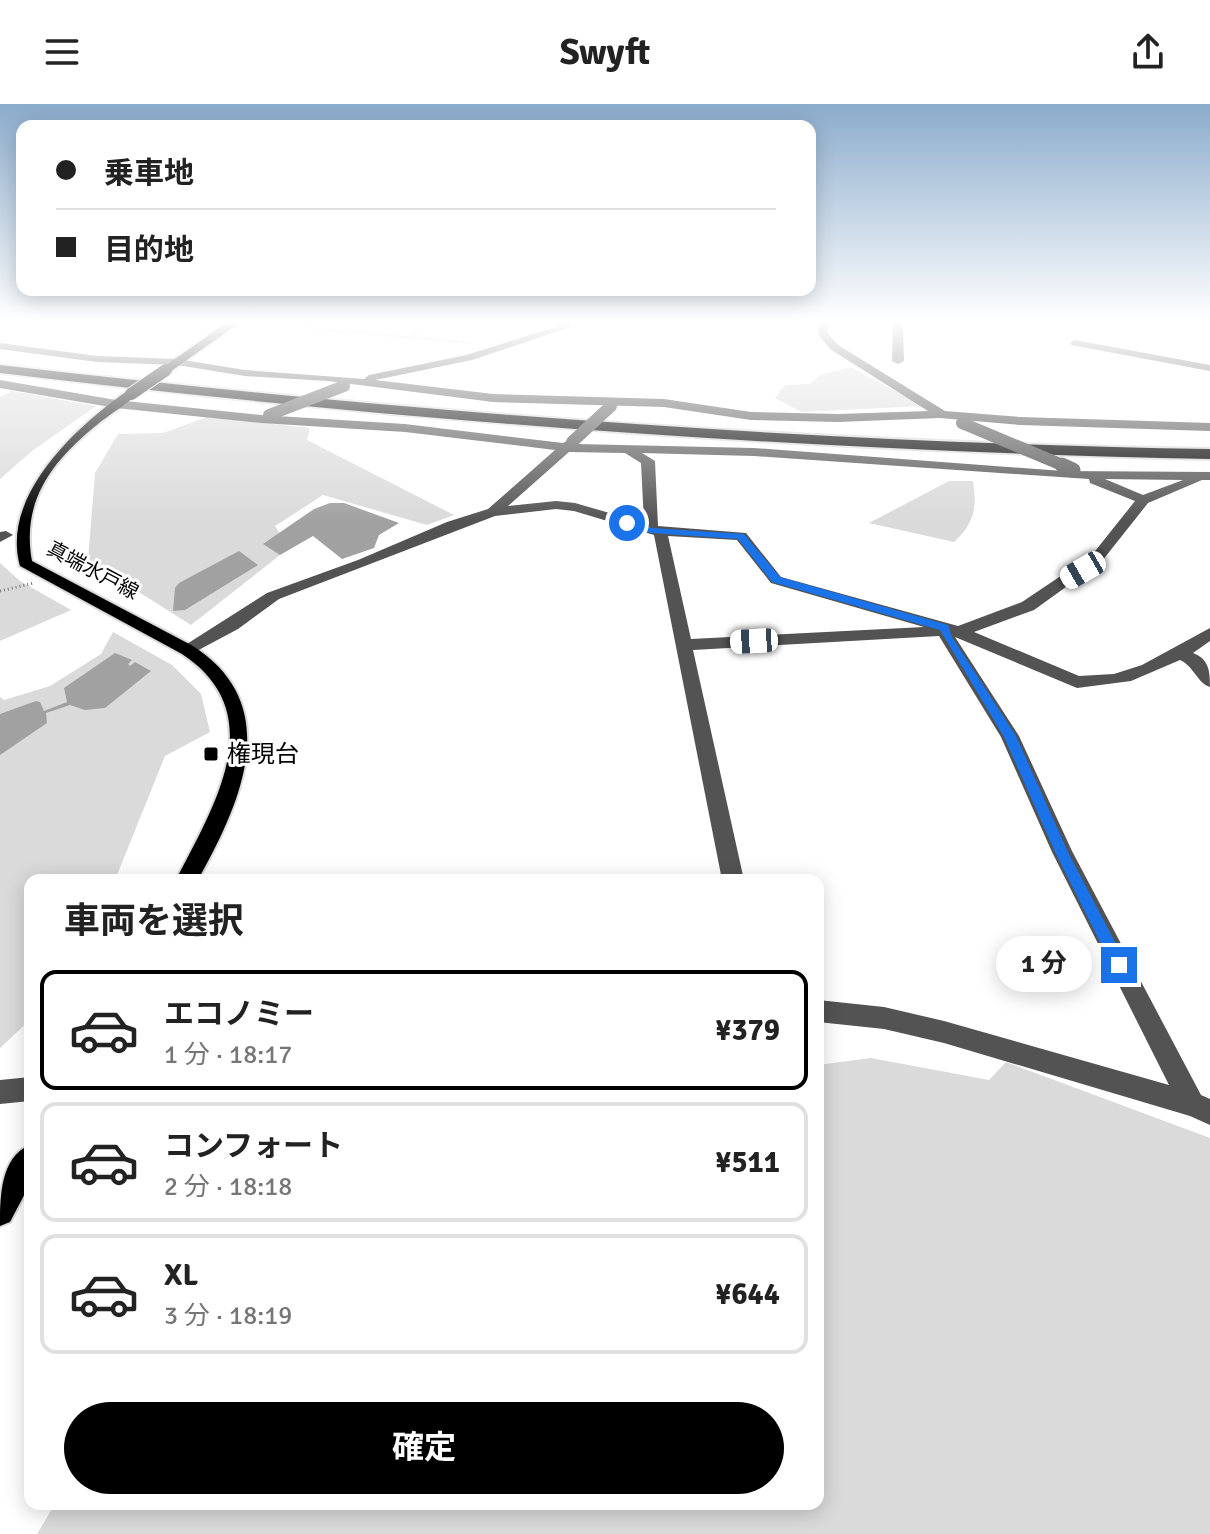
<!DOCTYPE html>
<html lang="ja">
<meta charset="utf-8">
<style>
:root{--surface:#fff;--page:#f2f2f2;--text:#222;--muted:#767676;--line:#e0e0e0;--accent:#000}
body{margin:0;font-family:Signika,"Noto Sans JP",sans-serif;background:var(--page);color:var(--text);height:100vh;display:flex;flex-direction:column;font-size:30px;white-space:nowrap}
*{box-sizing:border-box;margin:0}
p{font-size:26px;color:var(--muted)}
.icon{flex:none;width:44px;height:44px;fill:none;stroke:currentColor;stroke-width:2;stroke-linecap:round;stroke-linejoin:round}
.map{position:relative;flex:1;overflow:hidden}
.side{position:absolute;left:24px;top:770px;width:800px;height:636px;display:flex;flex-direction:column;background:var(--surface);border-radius:16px;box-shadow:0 4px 20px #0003}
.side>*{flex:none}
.guide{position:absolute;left:16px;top:16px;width:800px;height:176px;border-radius:16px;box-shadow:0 4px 20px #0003;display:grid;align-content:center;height:176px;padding:0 40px;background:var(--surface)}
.end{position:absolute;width:36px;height:36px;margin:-18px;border:10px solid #1a73e8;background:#fff;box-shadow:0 0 0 4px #fff}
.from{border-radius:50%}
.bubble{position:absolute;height:56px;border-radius:28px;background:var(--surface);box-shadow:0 4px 20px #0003;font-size:26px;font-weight:700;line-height:56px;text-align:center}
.car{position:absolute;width:24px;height:48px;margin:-24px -12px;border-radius:10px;box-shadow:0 0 6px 2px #0007;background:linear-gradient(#fff 24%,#345 0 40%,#fff 0 76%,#345 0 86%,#fff 0)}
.guide b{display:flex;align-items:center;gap:28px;height:76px;font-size:30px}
.guide b+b{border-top:2px solid var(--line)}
.guide i{width:20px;height:20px;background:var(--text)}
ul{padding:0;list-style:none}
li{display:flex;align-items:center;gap:24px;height:120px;margin:0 16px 12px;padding:0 24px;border:4px solid var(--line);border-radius:16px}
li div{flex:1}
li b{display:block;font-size:30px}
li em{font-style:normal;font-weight:700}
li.active{border-color:var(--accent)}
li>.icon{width:72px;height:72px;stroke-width:1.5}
h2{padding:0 40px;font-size:36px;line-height:96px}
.button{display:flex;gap:16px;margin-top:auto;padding:16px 40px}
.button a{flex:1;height:92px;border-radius:48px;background:var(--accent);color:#fff;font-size:32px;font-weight:700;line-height:92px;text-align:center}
header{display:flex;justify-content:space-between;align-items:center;height:104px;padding:0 40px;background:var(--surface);font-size:36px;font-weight:700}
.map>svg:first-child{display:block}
</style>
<header><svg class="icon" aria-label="menu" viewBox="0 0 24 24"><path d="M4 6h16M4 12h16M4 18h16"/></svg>Swyft<svg class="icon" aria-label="share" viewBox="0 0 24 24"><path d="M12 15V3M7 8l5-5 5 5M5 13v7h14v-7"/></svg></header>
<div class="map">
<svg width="1210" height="1430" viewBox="0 0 1210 1430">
<rect width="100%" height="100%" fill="#fff"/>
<path fill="#dadada" d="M851,263L923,302L801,308L775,294L785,281L810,280L820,271Z
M12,287L96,302L32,347L0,375V293Z
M207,313L310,324L307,336L454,411L427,421L323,391L275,422L289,444L191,521L88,456L95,369L118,330L163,329Z
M949,377H973C977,403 975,419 954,438L869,419Z
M0,459L20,477L71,506L0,537Z
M113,528L172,561L201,590L210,628L165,652L115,776H30V916L0,944V593L4,596L50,582L101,550Z
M871,954L989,976L1006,958L1210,1034V1430H37L55,1400H818V961Z"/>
<path fill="#a1a1a1" d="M330,399H344L399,419L379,431L374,444L342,455L313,432L280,451L263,440L314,405Z
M239,447L258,461L185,506L173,507L175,484L179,479Z
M115,549L132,556L128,560L130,562L135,558L151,567L105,604L85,606L70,601L46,609L47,619L0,651V610L36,597L40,598L44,607L67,598L64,584Z"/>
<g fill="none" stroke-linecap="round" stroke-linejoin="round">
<defs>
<path id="major" d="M229,217H242L170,268H162V264Z
M127,287L137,290C126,301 110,310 98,320C52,357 21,397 32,457L193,542C286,602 240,700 198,776H176C213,703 273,610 182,550L20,462C0,392 77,322 127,287Z
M30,1041V1080L10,1118L0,1122C0,1094 0,1053 30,1041Z"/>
<path id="highway" d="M0,261C402,308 805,338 1210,345V355C805,347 402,317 0,269Z"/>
</defs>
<use href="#major" stroke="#dbdbdb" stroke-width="4"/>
<use href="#highway" stroke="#dbdbdb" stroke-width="4"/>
<path stroke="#757575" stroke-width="2" stroke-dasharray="1 2" stroke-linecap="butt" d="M312,217L309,224L470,239
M410,233L426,217"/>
<path stroke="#757575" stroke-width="3" stroke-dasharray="1 3" stroke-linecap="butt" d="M0,487L34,479"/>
<path fill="#535353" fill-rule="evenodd" d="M554,217H566L571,223L472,256L375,276L493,290L664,295L751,308L838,310L928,307L830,245L818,230L819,217H829L828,230L838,241L945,307L1020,313L1210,319V327L1020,321L940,314L838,318L751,316L664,303L493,298L328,277L245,272L177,261L97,258L0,245V239L97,252L177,255L245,266L364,275L369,271L466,251L558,222Z
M893,217H903L904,257L898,260L892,257Z
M1075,236L1210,261V267L1071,241L1070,239Z
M0,276L116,296L261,311L405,320L563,339L572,334L577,335V340L754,344L1063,367L1210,368V376H1202L1148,399L1102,457L1034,506L974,528L1079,572L1114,570L1142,561L1210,524V537L1193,549C1209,555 1210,567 1210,583C1197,579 1194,562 1180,556L1131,577L1077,584L955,533L1019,632L1072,747L1201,991L1210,995V1021L1190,1012L944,939L884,925L818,918V896L884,903L944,917L1169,981L1052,748L1001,633L939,532L693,546L744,776H722L654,431L574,407L556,405L495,412L279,495L238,525L193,549L187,550L179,545L267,489L358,456L447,418L488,405L555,346L405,328L261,319L116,304L0,284ZM569,348L625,349L641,359L644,419L575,399L556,397L508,402ZM642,349L754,352L1089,375L1090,379L1135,397L1092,451L1022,498L958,522L781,473L746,429L658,422L655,357ZM1105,375L1183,376L1143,391ZM668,432L737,436L771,479L924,523L691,535Z
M6,427L13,431L0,438V428Z
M30,973V997L0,1000V976Z"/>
<use href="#major" fill="#000" fill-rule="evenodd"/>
<use href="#highway" fill="#000" fill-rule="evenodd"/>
<defs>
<path id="major-bridge" d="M131,290L166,266"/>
</defs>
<use href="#major-bridge" stroke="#dbdbdb" stroke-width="14" stroke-linecap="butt"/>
<path stroke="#535353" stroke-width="12" d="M269,311L344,282
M962,319L1067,363
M572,338L611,302"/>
<path stroke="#535353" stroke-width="15" d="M1062,361L1073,366"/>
<use href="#major-bridge" stroke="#000" stroke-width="12"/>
</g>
<linearGradient id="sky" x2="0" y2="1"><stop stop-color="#8baccc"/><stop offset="0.52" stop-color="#fff"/><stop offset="1" stop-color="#fff" stop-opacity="0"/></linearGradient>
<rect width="1210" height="418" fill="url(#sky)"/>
<path fill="#1a73e8" d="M627,416L652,424L744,430L780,473L948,521L952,533L1016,632L1068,748L1127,861L1125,866H1114L1055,748L1004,633L940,526L772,478L738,435L651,429L624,421Z"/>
<rect fill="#000" stroke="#fff" stroke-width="3" x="203" y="642" width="16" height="16" rx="4"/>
<g text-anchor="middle" stroke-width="6" stroke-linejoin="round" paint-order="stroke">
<g font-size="20" fill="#000" stroke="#fff">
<text transform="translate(93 466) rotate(28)" y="7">真端水戸線</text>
</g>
<g font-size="24" fill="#000" stroke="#fff" text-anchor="start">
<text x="227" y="658">権現台</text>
</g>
</g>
</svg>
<i class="end from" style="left:627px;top:419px"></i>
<i class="end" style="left:1119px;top:861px"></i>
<div class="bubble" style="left:996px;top:832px;width:96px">1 分</div>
<i class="car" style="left:1083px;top:466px;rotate:240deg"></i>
<i class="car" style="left:754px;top:537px;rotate:267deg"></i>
<div class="guide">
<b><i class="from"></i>乗車地</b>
<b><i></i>目的地</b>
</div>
<section class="side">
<h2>車両を選択</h2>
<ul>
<li class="active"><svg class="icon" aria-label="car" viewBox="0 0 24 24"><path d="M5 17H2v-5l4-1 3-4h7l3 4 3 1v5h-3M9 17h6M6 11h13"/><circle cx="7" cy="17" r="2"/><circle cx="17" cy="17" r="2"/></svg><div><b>エコノミー</b><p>1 分 · 18:17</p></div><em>¥379</em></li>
<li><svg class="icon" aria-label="car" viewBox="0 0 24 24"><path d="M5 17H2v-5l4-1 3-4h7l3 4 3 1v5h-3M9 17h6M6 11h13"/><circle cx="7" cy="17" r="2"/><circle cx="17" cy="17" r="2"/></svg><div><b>コンフォート</b><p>2 分 · 18:18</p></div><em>¥511</em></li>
<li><svg class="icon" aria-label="car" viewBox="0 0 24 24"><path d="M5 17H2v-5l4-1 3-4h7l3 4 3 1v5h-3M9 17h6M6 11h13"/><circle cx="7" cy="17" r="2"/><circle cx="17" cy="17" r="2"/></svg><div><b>XL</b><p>3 分 · 18:19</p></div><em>¥644</em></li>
</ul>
<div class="button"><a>確定</a></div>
</section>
</div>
